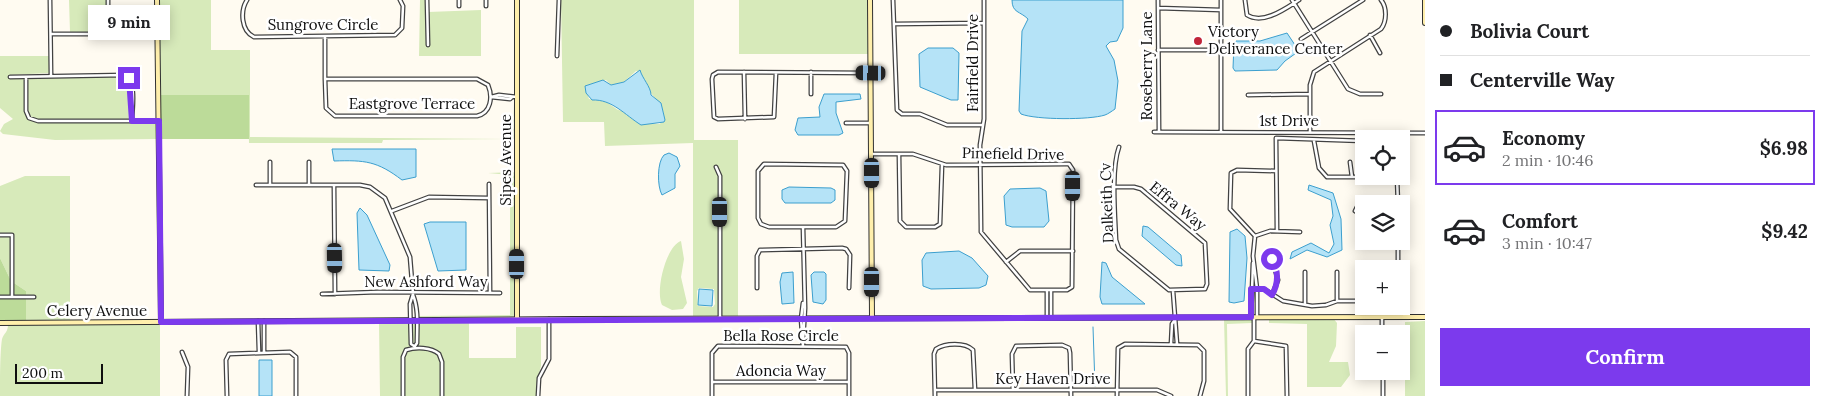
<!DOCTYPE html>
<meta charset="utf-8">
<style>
:root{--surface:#fff;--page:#f6f6f6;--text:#202124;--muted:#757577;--line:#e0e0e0;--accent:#7c3aed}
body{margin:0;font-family:Lora,serif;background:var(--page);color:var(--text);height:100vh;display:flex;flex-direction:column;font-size:19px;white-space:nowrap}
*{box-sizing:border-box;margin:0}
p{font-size:16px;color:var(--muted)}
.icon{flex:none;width:28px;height:28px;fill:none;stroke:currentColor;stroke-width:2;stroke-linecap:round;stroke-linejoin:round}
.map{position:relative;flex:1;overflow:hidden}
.details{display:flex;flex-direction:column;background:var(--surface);width:400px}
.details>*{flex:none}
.banner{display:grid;align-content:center;height:110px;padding:0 15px;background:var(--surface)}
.fabs{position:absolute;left:1355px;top:130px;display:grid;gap:10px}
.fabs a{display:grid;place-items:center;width:55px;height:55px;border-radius:0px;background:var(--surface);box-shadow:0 2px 12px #0003;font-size:25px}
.scale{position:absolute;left:15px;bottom:12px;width:88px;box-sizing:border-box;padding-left:5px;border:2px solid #0f0f0f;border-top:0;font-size:14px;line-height:18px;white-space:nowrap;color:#0f0f0f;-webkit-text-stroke:4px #fff;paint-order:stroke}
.end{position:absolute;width:22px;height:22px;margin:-11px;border:6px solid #7c3aed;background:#fff;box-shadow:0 0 0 2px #fff}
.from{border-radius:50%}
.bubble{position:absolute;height:35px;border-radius:0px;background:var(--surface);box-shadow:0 2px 12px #0003;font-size:16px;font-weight:800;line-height:35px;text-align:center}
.car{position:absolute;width:15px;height:30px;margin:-15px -8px;border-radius:6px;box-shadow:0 0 4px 1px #0007;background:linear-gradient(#222 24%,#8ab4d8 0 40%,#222 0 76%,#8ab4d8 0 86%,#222 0)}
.banner b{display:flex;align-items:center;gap:18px;height:48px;font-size:19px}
.banner b+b{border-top:1px solid var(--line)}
.banner i{width:12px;height:12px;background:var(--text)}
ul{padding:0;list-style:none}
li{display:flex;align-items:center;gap:15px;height:75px;margin:0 10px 8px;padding:0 5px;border:2px solid transparent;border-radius:0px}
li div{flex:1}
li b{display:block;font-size:19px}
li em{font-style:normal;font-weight:800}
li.active{border-color:var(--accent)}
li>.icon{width:45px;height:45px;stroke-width:1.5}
.action{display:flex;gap:10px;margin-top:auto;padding:10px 15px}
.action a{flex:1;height:58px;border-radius:0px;background:var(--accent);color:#fff;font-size:20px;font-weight:800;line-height:58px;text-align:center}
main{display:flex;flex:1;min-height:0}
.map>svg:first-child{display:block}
</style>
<main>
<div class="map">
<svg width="1425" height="396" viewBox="0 0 1425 396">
<rect width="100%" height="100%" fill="#fffbf1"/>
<path fill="#d7eaba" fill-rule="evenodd" d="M69,0H106V32H70Z
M159,0H211V50H250V137L513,139L514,102L515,139L383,140L382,143H249L248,95H160Z
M420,0H425L427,47L429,46L428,12L481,10V56H419Z
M561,0H694V140H738V317H722L721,176L717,165L715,166L718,176L719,317H693V143L605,146L604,122H563ZM636,71L641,73C642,89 662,100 664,115L660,124L638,123L624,111L618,110L605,101L589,99L585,86L606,80L611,85L624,82ZM699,288L714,289L715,304L713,307L698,306L697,291Z
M739,0H869V54H739Z
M0,56H49V73L9,75V78L25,79V111L28,119L38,123H157V139L55,140L3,134L0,131L4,124L13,119L0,108Z
M51,76L125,77L130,86L131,119L38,120L30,116L28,110V79Z
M515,172L514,318L416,319L418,316L510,315V175L488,173Z
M25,176H70V321H26V291L11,281L0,258V186Z
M681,241L684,259L681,277L687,303L683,309L672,310L662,305C655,291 666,246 681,241Z
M1333,318L1337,323L1336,346L1329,362H1348L1350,375L1341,387H1307V324L1269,323V319Z
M1224,319H1252V323L1227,324L1228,396H1226Z
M1425,321V396H1405V322Z
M379,322H469V358H516V327H541V366L537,382L536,396H380Z
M160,324V396H0C0,381 0,352 2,339C4,333 8,332 8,325Z"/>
<path fill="#bcdb99" d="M160,95H249V139H160Z
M0,258L11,281L26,291V321H0Z"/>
<path fill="#b5e3f7" stroke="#3c9fce" d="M1012,0H1123V28L1117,41L1110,42L1106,46L1114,60L1118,81L1115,109C1112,111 1108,114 1105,115C1090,120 1036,120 1021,114L1019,111L1022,31L1028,19C1020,11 1012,13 1012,0Z
M1287,33L1299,51L1285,61L1277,70L1235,71L1233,68L1234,44L1236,41H1260Z
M928,48H953L959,53L958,100H951L920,87L919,54Z
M640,70C642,78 651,87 651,95L661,103L665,120L664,122L641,125C625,115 612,99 592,100L586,93L585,86L603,80L611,85L624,82Z
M824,94H860L861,99L836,102V113L843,133L839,135H798L795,130L798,118L820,117L819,107Z
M332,149H416V177L402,180C377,161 365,160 334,161Z
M669,153L677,157L680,166L675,174V188L662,195C657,186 657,162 664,155Z
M1309,185L1333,193L1341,219L1342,250L1327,257L1307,250L1290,259L1292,252L1311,243L1329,253L1334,244L1330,225L1333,216L1331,200L1308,190Z
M789,187L831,188L835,190V200L831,203H785L782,199V190Z
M1010,189L1040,188L1046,191L1049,221L1044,227H1012L1006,225L1004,196Z
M360,208L367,215L390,265L389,271L359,270L357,213Z
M430,222H466V270L438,271L424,224Z
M1143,226L1148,227L1181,255L1182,266L1176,265L1142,236Z
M1237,229L1245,236L1247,258L1244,301L1234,303L1229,302L1230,232Z
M959,251L972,258L988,276L986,285L979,288L931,289L923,286L922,260L926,253Z
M1102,262L1106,263L1112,277L1145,304H1102L1100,297Z
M793,272L794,303L782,304L780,282L782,273Z
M814,272H824L826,274V300L823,304L813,302L811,275Z
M699,289L713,290L712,306L698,305Z
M259,360H272V396H259Z"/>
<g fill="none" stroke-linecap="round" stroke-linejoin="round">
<path stroke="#3c9fce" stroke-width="1" d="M1093,327L1095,386"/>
<defs>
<path id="street" d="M50,0L51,75
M108,0V34
M247,0C240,11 241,31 254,37L395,35L402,28L403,6L400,0
M427,0L428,45
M459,0V6
M893,0L897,110L902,114H920L947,125H983
M1158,0L1159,132
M1221,0V132
M1245,0L1247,15C1263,25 1285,9 1299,0
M1292,0L1348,89L1360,94H1381
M486,6V0
M1158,8L1221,10
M894,24L984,23
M51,34H126
M1370,35L1380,53
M1301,39L1363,0
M1158,50H1221
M557,56L559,0
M744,72L745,119
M811,72V94
M776,73L774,117L718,119L714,117L712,79L713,75L718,72L870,73
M10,77L125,75C137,83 132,108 132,121
M26,77V111L29,118L38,121H159
M325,79L326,108L335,116H477C491,113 493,97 488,85L477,79H325V37
M1248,95L1310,94
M491,97L499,95L517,97
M491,97L510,99L512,97
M846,123H870
M1154,132L1425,133
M1310,132V85L1314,72L1381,29C1387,21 1387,7 1381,0
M1314,141L1319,168L1327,177H1397
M873,154H913L946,165L1066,164H1069L1073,170L1072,287L1067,290H1030L981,232V228L980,145L984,119V0
M899,154L900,221L906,227H935L940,224L942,165
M270,162V185
M309,162V185
M1350,162L1352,177
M764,164L843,165L847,171L845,221L836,227H769L761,224L758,218V171Z
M716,167L720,176V319
M1397,178L1398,204
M489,184L490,293
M256,185H360L370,187L385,198L410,257L413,294L410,304L411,344L414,346
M334,185L335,294
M1116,187H1134L1141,189L1205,243L1207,284L1205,289L1169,290L1119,249L1116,240C1115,216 1111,169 1119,147
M1360,210L1358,213L1355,211L1357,207L1364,210
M392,211L429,197L489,198
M1277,231L1276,138L1364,141
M0,235H12V297H34
M1255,236L1230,209L1231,173L1237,170L1276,171
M1255,236L1253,256L1257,289V317
M1255,236L1270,231L1300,232
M1359,242H1398
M1272,259L1278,280L1272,295
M1006,262L1020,251H1073
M1398,269V243
M1337,272V301
M757,288V256L760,250L842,248L846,249L850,255L849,288
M1251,289H1264L1283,301L1312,306L1326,305L1337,301H1364
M1047,290V317
M1051,290V317
M1173,291L1177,344
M322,294L378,292L500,293
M413,295C419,310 417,327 417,343L415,346
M0,297H12
M1305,303V272
M1251,317L1253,263
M1382,318V334
M258,321L259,352
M264,321V352
M803,341L805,308L803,227
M1254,341L1286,346L1287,396
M1171,344L1172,324L1174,321
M803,346L801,319L803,303
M182,352L188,367L187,396
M1383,371V396
M712,382H849
M935,390H1157L1171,396
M1013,390L1012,354L1016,346L1062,345L1069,348L1070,353L1071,396
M227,396L226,360L229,354L290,352L296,357V396
M403,396V357L406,350C416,347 431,347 439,354L442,362V396
M538,396L539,378L549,359V319
M712,396V353L718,346L846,347L849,353V396
M935,396L934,354L936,349C945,343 965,342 973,350L975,390
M1117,396L1118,348L1125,344L1198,345L1204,351V381L1200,396
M1248,396V349L1254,341V317"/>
<path id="secondary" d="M157,0L161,322
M517,0V320
M870,0L872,318
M1425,0V23
M0,323L575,319L1425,317"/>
</defs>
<use href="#street" stroke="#424242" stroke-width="5"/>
<use href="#secondary" stroke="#313131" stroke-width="6"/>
<use href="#street" stroke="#fff" stroke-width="2.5"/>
<use href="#secondary" stroke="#ffefac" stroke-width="4"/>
</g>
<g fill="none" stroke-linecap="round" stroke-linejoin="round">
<path stroke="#7c3aed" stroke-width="6" d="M129,78L132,121H159L161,322L1251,317V289H1264L1272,295C1279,283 1279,272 1272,259"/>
</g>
<circle fill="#c12539" stroke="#fff" stroke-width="2" cx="1198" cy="41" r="5"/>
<g text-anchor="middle" stroke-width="5" stroke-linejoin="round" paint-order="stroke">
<g font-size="15" fill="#0f0f0f" stroke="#fff">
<text x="323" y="30">Sungrove Circle</text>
<text transform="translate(973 63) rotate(-90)" y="5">Fairfield Drive</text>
<text transform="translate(1147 66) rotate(-90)" y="5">Roseberry Lane</text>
<text x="412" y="109">Eastgrove Terrace</text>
<text x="1289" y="126">1st Drive</text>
<text transform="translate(1013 154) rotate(1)" y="5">Pinefield Drive</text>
<text transform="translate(506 160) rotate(-90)" y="5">Sipes Avenue</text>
<text transform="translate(1107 203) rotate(-92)" y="5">Dalkeith Cv</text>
<text transform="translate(1178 206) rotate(39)" y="5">Effra Way</text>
<text x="426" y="287">New Ashford Way</text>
<text x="97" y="316">Celery Avenue</text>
<text x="781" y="341">Bella Rose Circle</text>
<text x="781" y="376">Adoncia Way</text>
<text x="1053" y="384">Key Haven Drive</text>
</g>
<g font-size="15" fill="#0f0f0f" stroke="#fff" text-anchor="start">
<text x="1208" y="37">Victory<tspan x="1208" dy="17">Deliverance Center</tspan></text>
</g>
</g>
</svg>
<div class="fabs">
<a><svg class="icon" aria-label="locate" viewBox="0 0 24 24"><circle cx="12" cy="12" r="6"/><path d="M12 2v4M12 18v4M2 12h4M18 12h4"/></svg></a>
<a><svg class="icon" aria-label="layers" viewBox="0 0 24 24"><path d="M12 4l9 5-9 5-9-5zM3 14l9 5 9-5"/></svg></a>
<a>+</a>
<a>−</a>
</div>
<div class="scale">200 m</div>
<i class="end from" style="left:1272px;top:259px"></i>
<i class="end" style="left:129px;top:78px"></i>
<div class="bubble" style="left:88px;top:5px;width:82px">9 min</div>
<i class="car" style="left:871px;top:73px;rotate:271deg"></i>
<i class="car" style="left:872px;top:173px;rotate:180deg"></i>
<i class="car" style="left:1073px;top:186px;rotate:180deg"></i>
<i class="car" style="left:720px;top:212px;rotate:180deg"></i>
<i class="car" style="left:335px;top:258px;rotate:179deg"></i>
<i class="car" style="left:517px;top:264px;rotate:0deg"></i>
<i class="car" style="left:872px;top:282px;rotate:180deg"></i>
</div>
<section class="details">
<div class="banner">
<b><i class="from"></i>Bolivia Court</b>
<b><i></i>Centerville Way</b>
</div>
<ul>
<li class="active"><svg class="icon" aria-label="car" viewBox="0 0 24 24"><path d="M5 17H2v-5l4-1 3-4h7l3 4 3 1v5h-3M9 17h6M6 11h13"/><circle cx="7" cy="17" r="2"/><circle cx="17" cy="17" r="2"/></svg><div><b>Economy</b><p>2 min · 10:46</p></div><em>$6.98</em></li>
<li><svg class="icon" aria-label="car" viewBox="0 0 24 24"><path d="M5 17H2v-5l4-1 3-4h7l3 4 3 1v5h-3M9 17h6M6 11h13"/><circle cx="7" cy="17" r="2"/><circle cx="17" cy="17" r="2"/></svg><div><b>Comfort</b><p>3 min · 10:47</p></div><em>$9.42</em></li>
</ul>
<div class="action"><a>Confirm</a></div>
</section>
</main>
